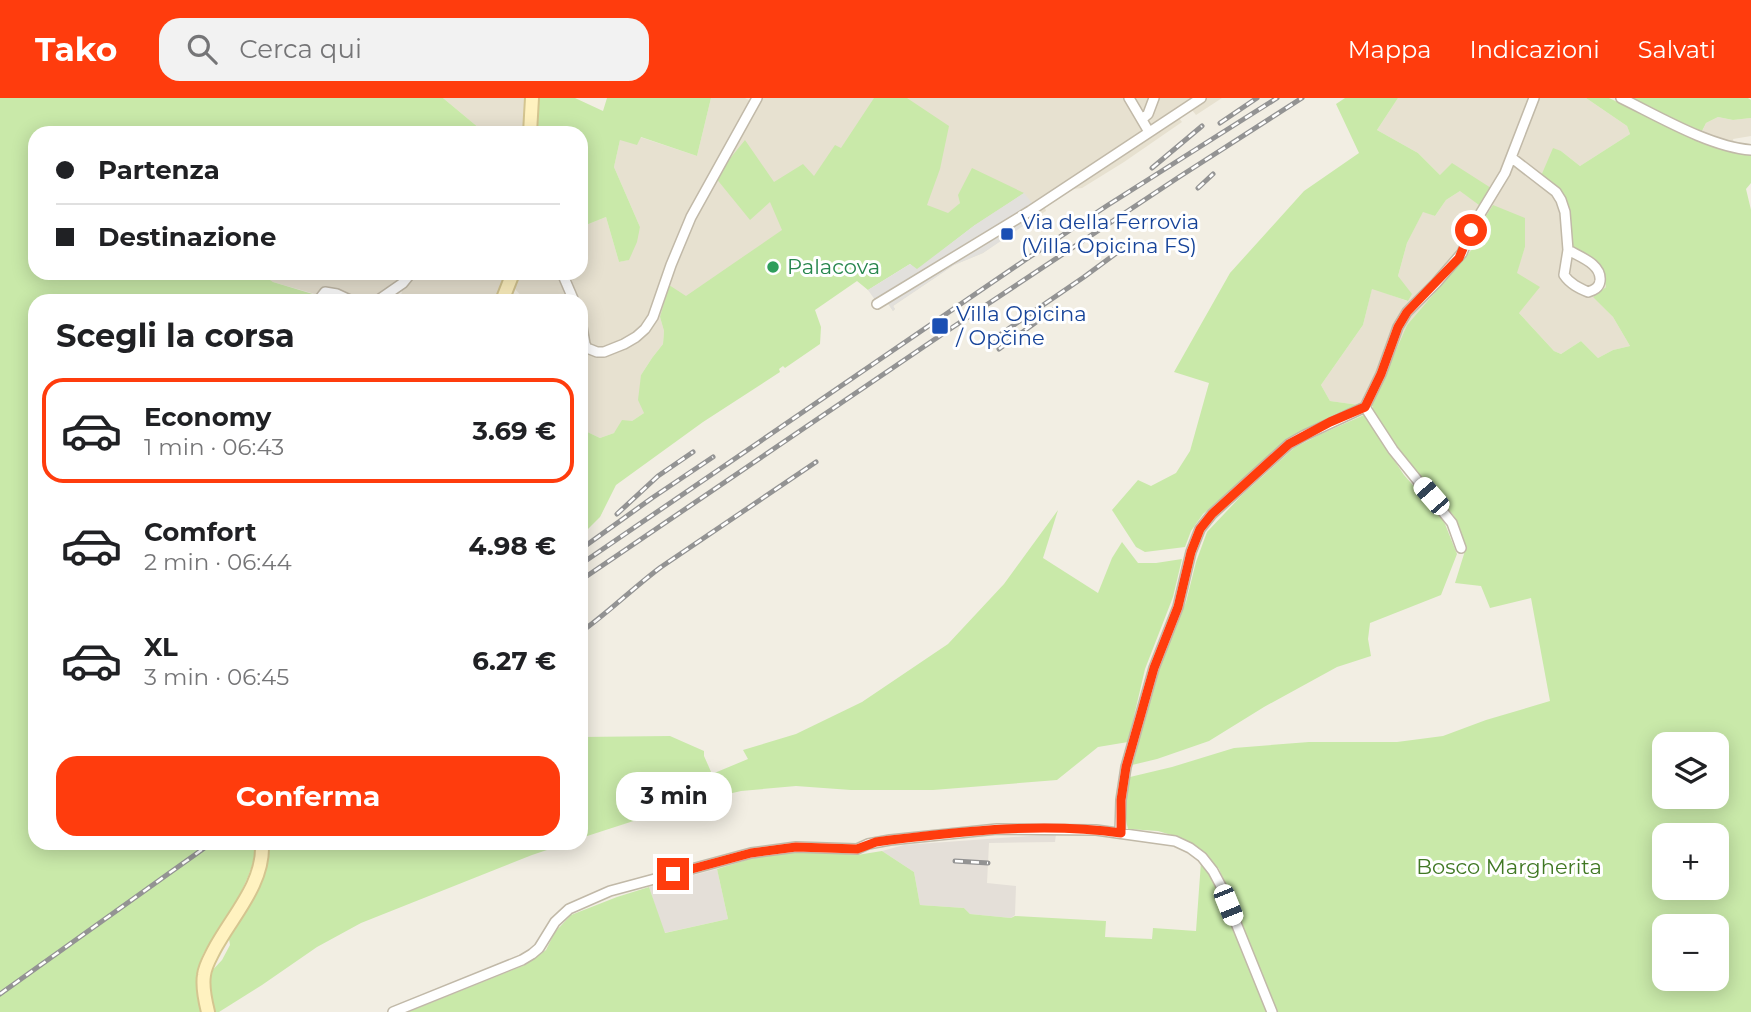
<!DOCTYPE html>
<html lang="it">
<meta charset="utf-8">
<style>
:root{--surface:#fff;--page:#f2f2f2;--text:#202124;--muted:#757577;--line:#e0e0e0;--accent:#ff3c0d}
body{margin:0;font-family:Montserrat,sans-serif;background:var(--page);color:var(--text);height:100vh;display:flex;flex-direction:column;font-size:26px;white-space:nowrap}
*{box-sizing:border-box;margin:0}
p{font-size:23px;color:var(--muted)}
.icon{flex:none;width:38px;height:38px;fill:none;stroke:currentColor;stroke-width:2;stroke-linecap:round;stroke-linejoin:round}
.map{position:relative;flex:1;overflow:hidden}
.side{position:absolute;left:28px;top:196px;width:560px;height:556px;display:flex;flex-direction:column;background:var(--surface);border-radius:21px;box-shadow:0 4px 18px #0003}
.side>*{flex:none}
.banner{position:absolute;left:28px;top:28px;width:560px;height:154px;border-radius:21px;box-shadow:0 4px 18px #0003;display:grid;align-content:center;height:154px;padding:0 28px;background:var(--surface)}
.tools{position:absolute;left:1652px;top:634px;display:grid;gap:14px}
.tools a{display:grid;place-items:center;width:77px;height:77px;border-radius:14px;background:var(--surface);box-shadow:0 4px 18px #0003;font-size:35px}
.end{position:absolute;width:32px;height:32px;margin:-16px;border:9px solid #ff3c0d;background:#fff;box-shadow:0 0 0 4px #fff}
.from{border-radius:50%}
.bubble{position:absolute;height:49px;border-radius:21px;background:var(--surface);box-shadow:0 4px 18px #0003;font-size:23px;font-weight:700;line-height:49px;text-align:center}
.car{position:absolute;width:21px;height:42px;margin:-21px -10px;border-radius:9px;box-shadow:0 0 5px 2px #0007;background:linear-gradient(#fff 24%,#345 0 40%,#fff 0 76%,#345 0 86%,#fff 0)}
.banner b{display:flex;align-items:center;gap:24px;height:66px;font-size:26px}
.banner b+b{border-top:2px solid var(--line)}
.banner i{width:18px;height:18px;background:var(--text)}
ul{padding:0;list-style:none}
li{display:flex;align-items:center;gap:21px;height:105px;margin:0 14px 10px;padding:0 14px;border:4px solid transparent;border-radius:21px}
li div{flex:1}
li b{display:block;font-size:26px}
li em{font-style:normal;font-weight:700}
li.selected{border-color:var(--accent)}
li>.icon{width:63px;height:63px;stroke-width:1.5}
h2{padding:0 28px;font-size:32px;line-height:84px}
.primary-button{display:flex;gap:14px;margin-top:auto;padding:14px 28px}
.primary-button a{flex:1;height:80px;border-radius:21px;background:var(--accent);color:#fff;font-size:28px;font-weight:700;line-height:80px;text-align:center}
header{display:flex;align-items:center;gap:42px;box-sizing:border-box;height:98px;padding:0 35px;background:var(--accent);color:#fff}
header strong{font-size:33px}
nav{display:flex;gap:38px;margin-inline-start:auto;font-size:24px}
.search{width:490px;height:63px;background:var(--page);display:flex;align-items:center;gap:18px;box-sizing:border-box;padding:0 24px;border-radius:21px;color:var(--muted);font-size:26px}
.map>svg:first-child{display:block}
</style>
<header>
<strong>Tako</strong>
<div class="search"><svg class="icon" aria-label="search" viewBox="0 0 24 24"><circle cx="10" cy="10" r="6"/><path d="M15 15l6 6"/></svg>Cerca qui</div>
<nav><a>Mappa</a><a>Indicazioni</a><a>Salvati</a></nav>
</header>
<div class="map">
<svg width="1751" height="914" viewBox="0 0 1751 914">
<rect width="100%" height="100%" fill="#f2eee3"/>
<path fill="#e7e1d0" d="M443,0H539L536,35H485Z
M711,0H745L749,2L751,0H1222L1196,17L1192,12L1184,17L1179,20L1182,24L1124,64L1082,90L1073,91L1045,110L1046,113L1023,127L983,155L954,167L893,208L895,211L893,213L887,204L868,192L951,147L975,127L960,105L948,116L660,219L664,233L663,246L652,260L641,277L644,315L614,335L600,340L581,331V262L583,256L581,253V203H526L515,191L508,203H400L402,193L387,203H338L334,201L332,203H310L315,196L273,184L260,175H581V129L606,119L619,164L628,162L640,129L614,69L620,42L640,39L697,58Z
M1398,0H1586L1627,28L1630,36L1580,68L1561,53L1572,148L1595,161L1605,174L1606,189L1593,198L1613,219L1630,248L1613,252L1598,260L1581,243L1561,256L1554,253L1519,215L1516,175L1525,149L1481,126L1474,149L1407,227L1372,307H1359L1330,303L1321,287L1363,227L1372,190L1407,203L1398,178L1407,145L1423,113L1435,118L1446,102L1460,93L1440,77L1418,55L1377,32Z
M1718,19L1733,22L1751,20V38L1733,41L1734,45L1751,46V55L1698,42L1706,25Z"/>
<path fill="#e4dfd8" d="M1056,736L1055,744L989,745L987,785L1016,788L1015,817L1011,820L970,816L964,810L920,807L914,774L882,753L904,747Z
M717,771L728,821L664,835L649,789Z"/>
<path fill="#c9e9a9" fill-rule="evenodd" d="M0,0H443L485,35H35V175H260L273,184L316,197L310,203H35V746H255C259,767 229,817 217,836C211,845 202,855 200,865C196,881 199,897 203,914H0Z
M539,0H575L603,13L607,0H711L697,58L641,39L637,47L620,42L614,69L640,129L637,144L629,162L619,164L606,119L581,129V35H552L551,34L536,35Z
M874,0H907L949,28L940,71L927,107L948,115L960,105L958,97L972,70L1024,95L975,127L917,172L910,166L868,192L857,183L815,212L821,229L820,246L785,270L783,268L779,271L780,274L703,324L616,387L600,419L581,438V331L600,340L614,335L622,322L632,323L644,315L638,302L641,277L652,260L663,246L664,233L660,219L669,187L686,198L782,132L770,104L750,122L715,79L745,42L774,84L803,66L814,78L835,47L841,50Z
M1345,0H1398L1377,32L1418,55L1440,77L1452,65L1491,90L1479,107L1460,93L1446,102L1435,118L1423,114L1407,145L1398,178L1412,196L1408,203L1372,191L1363,227L1321,287L1330,303L1359,307L1338,315L1303,332L1287,342L1203,416L1191,433L1185,449L1145,454L1136,449L1112,412L1138,382L1151,388L1176,375L1190,353L1209,285L1174,274L1230,175L1304,93L1359,55L1336,6Z
M1586,0H1609L1698,42L1751,55V85L1746,91L1751,112V914H1276L1219,771L1201,752L1178,739L1158,733L1128,731C1123,713 1127,697 1130,679L1172,669L1234,650L1309,644H1397L1443,638L1486,622L1550,603L1531,500L1490,510L1481,488L1455,485L1464,456V444L1454,418L1412,370L1374,314L1372,307L1407,227L1474,149L1481,126L1493,107L1525,120V149L1517,175L1540,189L1519,215L1554,253L1561,256L1581,243L1598,260L1613,252L1630,248L1613,219L1593,199L1606,189C1603,163 1593,160 1572,148L1570,123L1567,108L1541,78L1553,50L1561,53L1580,68L1630,36L1627,28ZM1664,646H1717V698H1664ZM1664,737H1717V789H1664ZM1664,828H1717V880H1664Z
M1630,0H1748L1751,2V20L1733,22L1718,19L1706,25L1701,35Z
M1364,317L1404,377L1443,421L1457,456L1441,497L1370,525L1368,541L1371,558L1337,569L1264,609L1209,643L1157,661L1132,667L1159,573L1170,542L1186,504L1196,464L1207,434L1242,397L1294,350L1319,337Z
M1058,412L1043,460L1098,495L1112,460L1122,444L1138,465H1156L1182,461L1173,499L1145,571L1128,644L1098,649L1057,682L933,692H851L796,688L741,693L686,706L581,740V639L670,638L704,653V658L712,676L748,661L743,652L796,636L862,604L948,546L1004,486Z
M268,746H565L532,757L361,825L317,849L262,887L219,914H215L209,895L208,877L222,862L230,847L229,841L244,816L260,783L268,764Z
M882,753L914,774L920,807L964,810L970,816L1011,820L1015,818L1106,823L1105,839L1152,841L1153,830L1196,833L1201,764L1212,779L1239,841L1268,914H408L525,867L546,852L555,834L571,817L617,799L649,789L665,835L728,821L717,771L750,761L784,754H822L857,757Z"/>
<path fill="#e2e0dc" d="M1024,95L1041,116L983,155L954,167L893,208L895,211L893,213L887,204L880,209L868,192L910,166L917,171L975,127Z"/>
<g fill="none" stroke-linecap="round" stroke-linejoin="round">
<defs>
<path id="minor" d="M1129,0L1149,34
M1621,0C1658,18 1710,49 1751,52
M1142,21L1148,16L1154,0
M1512,60L1556,94L1561,102L1565,114L1568,152L1564,177C1570,186 1579,190 1588,194C1594,192 1599,190 1600,183C1602,166 1580,159 1568,152
M562,175L574,203
M318,203L325,194L337,196L352,203
M377,203L403,185L411,175
M877,206L1030,113L1201,0
M581,223L585,246L587,250L597,254H604L624,246L636,239L645,231L653,219L671,167L691,119L757,0
M1365,309L1393,352L1452,425L1461,450
M1120,735L1121,702L1126,669L1154,570L1178,509L1191,454L1200,431L1212,416L1289,346L1305,337L1365,309L1381,276L1398,229L1407,214L1436,185L1462,155L1474,126L1505,75L1534,0
M393,914L522,862L532,856L539,850L555,824L569,811L610,793L751,755L796,749L857,751L868,746L890,742L997,731L1096,732L1175,743L1190,750L1202,759L1213,773L1221,788L1272,914"/>
<path id="secondary" d="M530,35L532,0
M502,203L513,175
M208,914C205,902 202,889 204,877C205,868 210,860 214,852C232,818 264,786 262,746"/>
</defs>
<use href="#minor" stroke="#c1b9a8" stroke-width="12"/>
<use href="#secondary" stroke="#d4c590" stroke-width="16"/>
<use href="#minor" stroke="#fff" stroke-width="9"/>
<use href="#secondary" stroke="#fff2c0" stroke-width="12"/>
<defs>
<path id="rail" d="M1220,25L1257,0
M1152,70L1202,28
M1198,90L1213,76
M992,242L1084,179L1130,145
M999,251L1053,212
M617,416L658,378L693,354
M581,451L652,400L713,359
M581,466L1025,162L1108,107L1277,0
M581,482L944,235L1179,79L1302,0
M581,534C609,514 633,490 661,469L816,364
M955,763L988,765
M0,896L210,746"/>
</defs>
<use href="#rail" stroke="#939393" stroke-width="5"/>
<use href="#rail" stroke="#fff" stroke-width="2.5" stroke-dasharray="8" stroke-linecap="butt"/>
</g>
<g fill="none" stroke-linecap="round" stroke-linejoin="round">
<path stroke="#ff3c0d" stroke-width="9" d="M673,776L751,755L796,749L857,751L876,744L890,742C966,733 1044,724 1121,735V702L1126,669L1154,570L1178,509L1191,454L1200,431L1212,416L1289,346L1330,324L1365,309L1381,276L1398,229L1407,214L1459,160L1471,132"/>
</g>
<g fill="#1a4fb4" stroke="#fff" stroke-width="2.5">
<rect x="1000" y="129" width="14" height="14" rx="3.5"/>
<rect x="931" y="219" width="18" height="18" rx="3.5"/>
</g>
<circle fill="#2e9e5b" stroke="#fff" stroke-width="2.5" cx="773" cy="169" r="7"/>
<g text-anchor="middle" stroke-width="6" stroke-linejoin="round" paint-order="stroke">
<g font-size="21" fill="#164399" stroke="#fff" text-anchor="start">
<text x="1021" y="131">Via della Ferrovia<tspan x="1021" dy="24">(Villa Opicina FS)</tspan></text>
<text x="956" y="223">Villa Opicina<tspan x="956" dy="24">/ Opčine</tspan></text>
</g>
<g font-size="21" fill="#27864d" stroke="#fff" text-anchor="start">
<text x="787" y="176">Palacova</text>
</g>
<g font-size="21" fill="#407824" stroke="#fff">
<text x="1509" y="776">Bosco Margherita</text>
</g>
</g>
</svg>
<div class="tools">
<a><svg class="icon" aria-label="layers" viewBox="0 0 24 24"><path d="M12 4l9 5-9 5-9-5zM3 14l9 5 9-5"/></svg></a>
<a>+</a>
<a>−</a>
</div>
<i class="end from" style="left:1471px;top:132px"></i>
<i class="end" style="left:673px;top:776px"></i>
<div class="bubble" style="left:616px;top:674px;width:116px">3 min</div>
<i class="car" style="left:1431px;top:398px;rotate:319deg"></i>
<i class="car" style="left:1228px;top:807px;rotate:158deg"></i>
<div class="banner">
<b><i class="from"></i>Partenza</b>
<b><i></i>Destinazione</b>
</div>
<section class="side">
<h2>Scegli la corsa</h2>
<ul>
<li class="selected"><svg class="icon" aria-label="car" viewBox="0 0 24 24"><path d="M5 17H2v-5l4-1 3-4h7l3 4 3 1v5h-3M9 17h6M6 11h13"/><circle cx="7" cy="17" r="2"/><circle cx="17" cy="17" r="2"/></svg><div><b>Economy</b><p>1 min · 06:43</p></div><em>3.69 €</em></li>
<li><svg class="icon" aria-label="car" viewBox="0 0 24 24"><path d="M5 17H2v-5l4-1 3-4h7l3 4 3 1v5h-3M9 17h6M6 11h13"/><circle cx="7" cy="17" r="2"/><circle cx="17" cy="17" r="2"/></svg><div><b>Comfort</b><p>2 min · 06:44</p></div><em>4.98 €</em></li>
<li><svg class="icon" aria-label="car" viewBox="0 0 24 24"><path d="M5 17H2v-5l4-1 3-4h7l3 4 3 1v5h-3M9 17h6M6 11h13"/><circle cx="7" cy="17" r="2"/><circle cx="17" cy="17" r="2"/></svg><div><b>XL</b><p>3 min · 06:45</p></div><em>6.27 €</em></li>
</ul>
<div class="primary-button"><a>Conferma</a></div>
</section>
</div>
